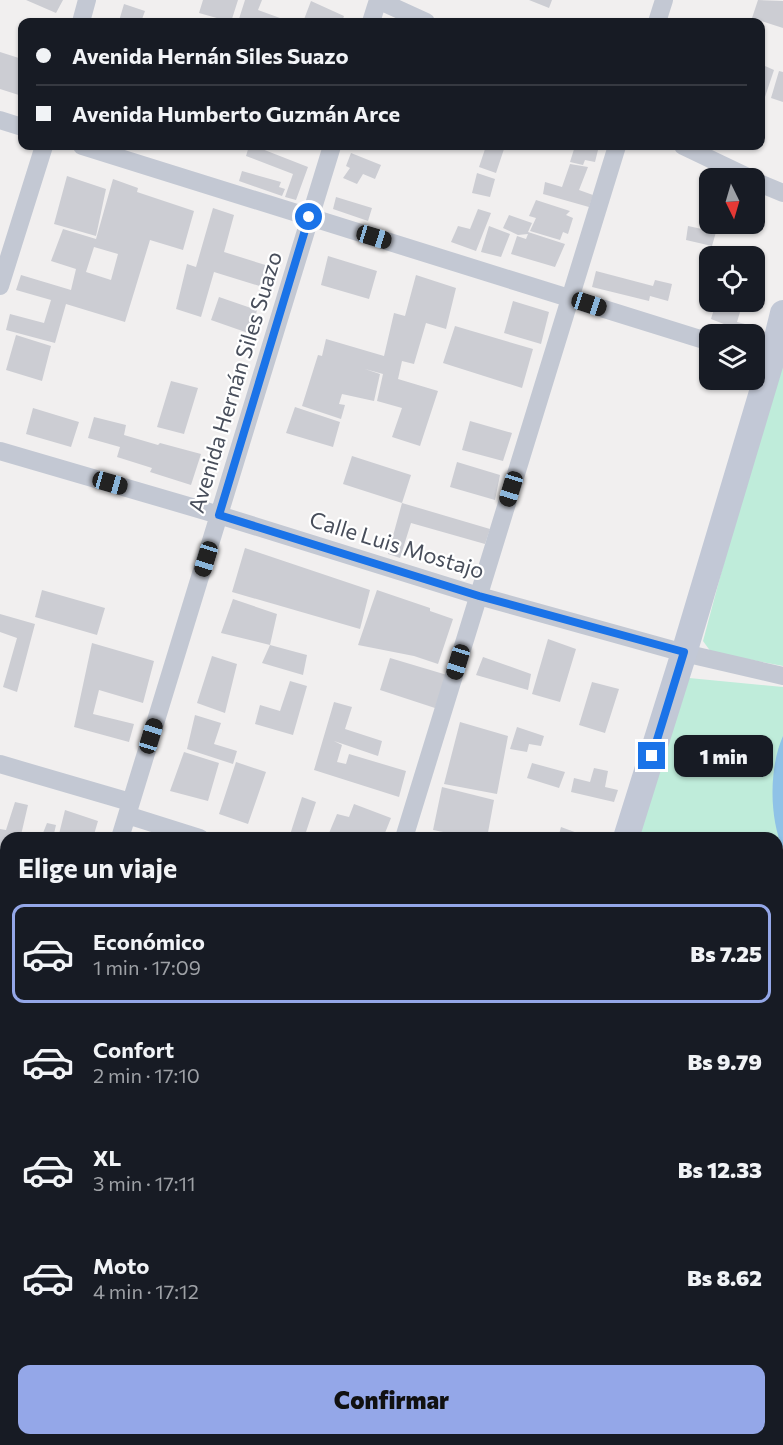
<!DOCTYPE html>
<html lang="es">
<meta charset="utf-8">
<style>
:root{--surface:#171b24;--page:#20242c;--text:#f1f3f6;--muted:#9ea1a6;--line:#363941;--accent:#94a7e8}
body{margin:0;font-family:Commissioner,sans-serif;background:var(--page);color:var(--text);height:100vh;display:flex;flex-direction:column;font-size:22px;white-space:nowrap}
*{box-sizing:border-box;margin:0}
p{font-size:20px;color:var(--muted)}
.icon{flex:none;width:33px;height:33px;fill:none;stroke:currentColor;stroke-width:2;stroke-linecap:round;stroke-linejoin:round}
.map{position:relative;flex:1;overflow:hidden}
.panel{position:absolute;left:0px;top:832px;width:783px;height:614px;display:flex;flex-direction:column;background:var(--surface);border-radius:18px 18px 0 0;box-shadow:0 2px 4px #0004}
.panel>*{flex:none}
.banner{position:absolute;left:18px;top:18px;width:747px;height:132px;border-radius:12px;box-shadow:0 2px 4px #0004;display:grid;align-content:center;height:132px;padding:0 18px;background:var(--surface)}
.needle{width:39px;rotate:175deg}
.tools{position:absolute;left:699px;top:168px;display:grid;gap:12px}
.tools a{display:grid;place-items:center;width:66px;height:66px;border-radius:12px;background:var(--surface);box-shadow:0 2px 4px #0004;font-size:30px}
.end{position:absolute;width:27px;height:27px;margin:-14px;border:8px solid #1a73e8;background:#fff;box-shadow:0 0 0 3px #fff}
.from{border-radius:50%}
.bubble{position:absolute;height:42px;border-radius:12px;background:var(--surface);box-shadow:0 2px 4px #0004;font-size:20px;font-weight:800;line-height:42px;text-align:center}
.car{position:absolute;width:18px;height:36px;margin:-18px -9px;border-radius:8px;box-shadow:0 0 4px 2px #0007;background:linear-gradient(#222 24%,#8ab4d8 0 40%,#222 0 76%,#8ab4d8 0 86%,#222 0)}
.banner b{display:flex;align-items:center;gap:21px;height:57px;font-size:22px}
.banner b+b{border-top:2px solid var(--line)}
.banner i{width:15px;height:15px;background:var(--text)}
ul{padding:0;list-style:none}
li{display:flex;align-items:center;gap:18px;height:99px;margin:0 12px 9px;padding:0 6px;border:3px solid transparent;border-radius:12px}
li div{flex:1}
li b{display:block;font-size:22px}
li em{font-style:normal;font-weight:800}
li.selected{border-color:var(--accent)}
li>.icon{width:54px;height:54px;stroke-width:1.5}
h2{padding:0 18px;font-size:27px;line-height:72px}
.cta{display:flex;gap:12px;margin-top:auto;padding:12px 18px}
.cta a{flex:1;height:69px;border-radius:12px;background:var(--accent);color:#111;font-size:24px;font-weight:800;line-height:69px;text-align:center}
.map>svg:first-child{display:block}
</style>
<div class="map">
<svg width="783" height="1445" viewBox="0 0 783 1445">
<rect width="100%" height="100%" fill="#f1efef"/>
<path fill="#bfecda" d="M783,342V666L711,652L703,641Z
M689,678L783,687V1290L777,1316V838H636Z
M462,1440H747L746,1445H460Z"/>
<path fill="#8fc2e7" d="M783,736V849C769,818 769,767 783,736Z"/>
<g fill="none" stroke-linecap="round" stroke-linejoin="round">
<path stroke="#8fc2e7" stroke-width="6" d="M777,913L783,887
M642,1445L644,1440"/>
</g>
<path fill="#cccdd3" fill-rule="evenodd" d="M26,0H63L56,13Z
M203,0H238L231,22L199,13Z
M245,0H262L258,10L291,22H238Z
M529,0H552L549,8Z
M758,0L783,1V28L752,18Z
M311,1L344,16L342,22H303Z
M124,4L145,11L141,22L119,21Z
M0,52L22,59V96L0,89Z
M765,66L774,70L761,109L760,78Z
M779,71L783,72V102L771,98Z
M249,146H263L262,149L308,167L296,200L285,197L293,174L246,156Z
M486,146H505L496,173L479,167Z
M575,146H599L595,162L585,160L583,165L570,162Z
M351,153L381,165L375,179L363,174L357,184L343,178L350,168L346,166Z
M570,164L588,167L579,190L593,195L589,207L543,194L545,182L562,187Z
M242,171L281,182L279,187L285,189L282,196L239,181Z
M477,173L495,179L490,197L472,193Z
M67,176L106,189L96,236L54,224Z
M113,179L138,188L137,192L194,211L183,250L150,240L125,322L66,304L55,343L6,330L10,314L44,323L51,300L16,290L21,275L71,290L76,269L51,261L63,229L96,239ZM94,247L118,254L111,280L86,272Z
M336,197L372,208L368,221L333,209Z
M536,200L570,211L566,215L573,218L568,234L563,232L560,240L530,231L536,218L529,216Z
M213,208L234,215L224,252L272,267L266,288L214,272L201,317L176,309L187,264L196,267Z
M478,209L491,213L476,251L451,242L458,226L470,229Z
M509,215L532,223L528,232L565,244L555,267L511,254L517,236L526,239L528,234L518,235L503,228Z
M489,226L510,234L501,257L481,252Z
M688,226L716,232L712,246L686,240Z
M328,256L377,271L369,299L321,285Z
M596,271L653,286L655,280L672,284L668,301L650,296L649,301L592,287Z
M416,275L456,288L446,329L426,323L414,364L402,361L398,379L438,391L420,446L392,437L402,408L377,401L383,374L365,369L380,374L374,401L342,394L339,404L345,405L341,419L302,406L318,355L322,356L326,339L384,356L394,313L405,316Z
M219,297L257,310L251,334L211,320Z
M513,301L549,312L541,344L504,333Z
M716,302H743L737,322L753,326L750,334L733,332L734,328L711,319Z
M455,326L533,349L522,388L443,363Z
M16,335L51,346L42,381L6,370Z
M171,381L198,388L184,434L157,427Z
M295,407L340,422L333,447L286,433Z
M33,408L79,422L71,447L26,434Z
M94,417L126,425L124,435L158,445L160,443L201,454L191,485L150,472L152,468L117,457L120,447L88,438Z
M470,421L512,433L503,461L462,450Z
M352,456L411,475L402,503L343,484Z
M457,462L500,475L495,500L450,487Z
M402,503L490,529L485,544L411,523L400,558L388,554Z
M245,548L370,590L360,629L232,592Z
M42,590L105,608L97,635L35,617Z
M377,590L430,608V611L453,619L438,664L414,656L358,645Z
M233,599L277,614L270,645L221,633Z
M0,614L35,624L17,692L3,687L17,638L0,632Z
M548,639L576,649L560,702L532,694Z
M92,643L154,661L143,703L99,690L93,714L134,724L129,742L74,727Z
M270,645L307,655L303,675L262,663Z
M212,656L237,664L225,713L197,703Z
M483,657L531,674L528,690L476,675Z
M390,658L447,675L435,708L380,690Z
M290,681L307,686L293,735L255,724L260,705L280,711Z
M592,682L619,689L605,733L579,725Z
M334,702L352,707L345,729L382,741L378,756L334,741L342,745L337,762L346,764L349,754L406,771L399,797L314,770Z
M195,715L221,723L214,744L237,751L233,764L187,749Z
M460,722L508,736L497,794L444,784Z
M517,727L544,736L541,746L529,744L527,752L510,749Z
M184,752L219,763L208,801L170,791Z
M236,762L266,772L248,824L219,814Z
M532,763L565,772L559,788L527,778Z
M594,768L608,771L605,787L618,790L614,802L571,792L574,778L590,782Z
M442,787L494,800L487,838H474L433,830Z
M302,797L316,802L306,832L321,838H289Z
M15,802L28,805L21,835L30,838H6V847L0,845V829L6,830Z
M354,804L391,818L383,838H327L337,814L349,817Z
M65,810L98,821L93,838H58Z
M47,823L56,825L53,838H41Z
M561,827L591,838H558Z
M777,1429L783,1431V1445L774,1444L775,1440H777Z
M319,1440H358L355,1445H329Z
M387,1440H401L411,1445H384Z"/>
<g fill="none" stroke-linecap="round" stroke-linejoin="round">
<path stroke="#c3c8d3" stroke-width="18" d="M378,0L426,22
M81,22L87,0
M371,22L378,0
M657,22L664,0
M0,120L22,127
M82,146L710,342
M683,146L750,178
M754,181L783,193
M0,286L44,146
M0,451L219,515L479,596L684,653L783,676
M0,764L130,802
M127,815L200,838
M120,838L332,146
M404,838L617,146
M0,1084L6,1086
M0,1261L6,1237
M0,1346L6,1349
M777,1369L783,1346
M183,1440L192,1445
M757,1445L759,1440"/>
<path stroke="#c2c8d6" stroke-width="26" d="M626,838L684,653L771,362L783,313
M440,1445L442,1440"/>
</g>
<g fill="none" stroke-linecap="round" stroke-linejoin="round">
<path stroke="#1a73e8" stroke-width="8" d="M309,217L219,515L479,596L684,652L652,756"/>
</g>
<g text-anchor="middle" stroke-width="4.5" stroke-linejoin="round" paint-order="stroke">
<g font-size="22" fill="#484e5b" stroke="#fff">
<text transform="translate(235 382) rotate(-73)" y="8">Avenida Hernán Siles Suazo</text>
<text transform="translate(397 545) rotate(17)" y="8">Calle Luis Mostajo</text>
</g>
</g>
</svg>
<div class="tools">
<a><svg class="needle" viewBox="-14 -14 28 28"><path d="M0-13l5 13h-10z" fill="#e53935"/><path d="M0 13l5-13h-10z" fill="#9ea1a6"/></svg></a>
<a><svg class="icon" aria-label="locate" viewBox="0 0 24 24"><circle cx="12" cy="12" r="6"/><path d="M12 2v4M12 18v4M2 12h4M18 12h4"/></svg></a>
<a><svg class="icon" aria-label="layers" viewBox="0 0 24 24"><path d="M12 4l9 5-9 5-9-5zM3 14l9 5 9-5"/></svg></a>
</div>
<i class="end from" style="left:309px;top:217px"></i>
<i class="end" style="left:652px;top:756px"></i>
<div class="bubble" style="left:674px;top:735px;width:99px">1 min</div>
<i class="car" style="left:374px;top:237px;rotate:107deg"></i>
<i class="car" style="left:589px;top:304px;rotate:108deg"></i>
<i class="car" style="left:110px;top:483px;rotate:106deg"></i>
<i class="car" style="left:511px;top:489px;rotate:197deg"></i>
<i class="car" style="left:206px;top:559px;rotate:197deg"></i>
<i class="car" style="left:458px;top:662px;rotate:197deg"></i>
<i class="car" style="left:151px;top:736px;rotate:17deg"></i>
<div class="banner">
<b><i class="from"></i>Avenida Hernán Siles Suazo</b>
<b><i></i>Avenida Humberto Guzmán Arce</b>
</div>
<section class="panel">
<h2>Elige un viaje</h2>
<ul>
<li class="selected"><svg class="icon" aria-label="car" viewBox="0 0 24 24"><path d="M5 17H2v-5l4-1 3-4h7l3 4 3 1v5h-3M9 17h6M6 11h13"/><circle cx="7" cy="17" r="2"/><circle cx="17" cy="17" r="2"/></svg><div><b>Económico</b><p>1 min · 17:09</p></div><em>Bs 7.25</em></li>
<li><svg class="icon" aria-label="car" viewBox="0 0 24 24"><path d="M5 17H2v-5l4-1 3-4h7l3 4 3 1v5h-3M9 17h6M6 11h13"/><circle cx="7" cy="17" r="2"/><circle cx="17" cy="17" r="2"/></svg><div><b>Confort</b><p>2 min · 17:10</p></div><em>Bs 9.79</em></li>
<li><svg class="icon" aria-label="car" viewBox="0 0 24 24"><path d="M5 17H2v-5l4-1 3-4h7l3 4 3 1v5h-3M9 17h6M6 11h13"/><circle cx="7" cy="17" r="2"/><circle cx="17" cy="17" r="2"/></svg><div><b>XL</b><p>3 min · 17:11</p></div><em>Bs 12.33</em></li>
<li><svg class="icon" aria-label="car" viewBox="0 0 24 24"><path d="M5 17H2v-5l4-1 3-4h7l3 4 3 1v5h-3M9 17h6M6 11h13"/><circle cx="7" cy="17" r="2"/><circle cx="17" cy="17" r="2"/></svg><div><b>Moto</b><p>4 min · 17:12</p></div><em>Bs 8.62</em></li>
</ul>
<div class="cta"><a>Confirmar</a></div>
</section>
</div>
